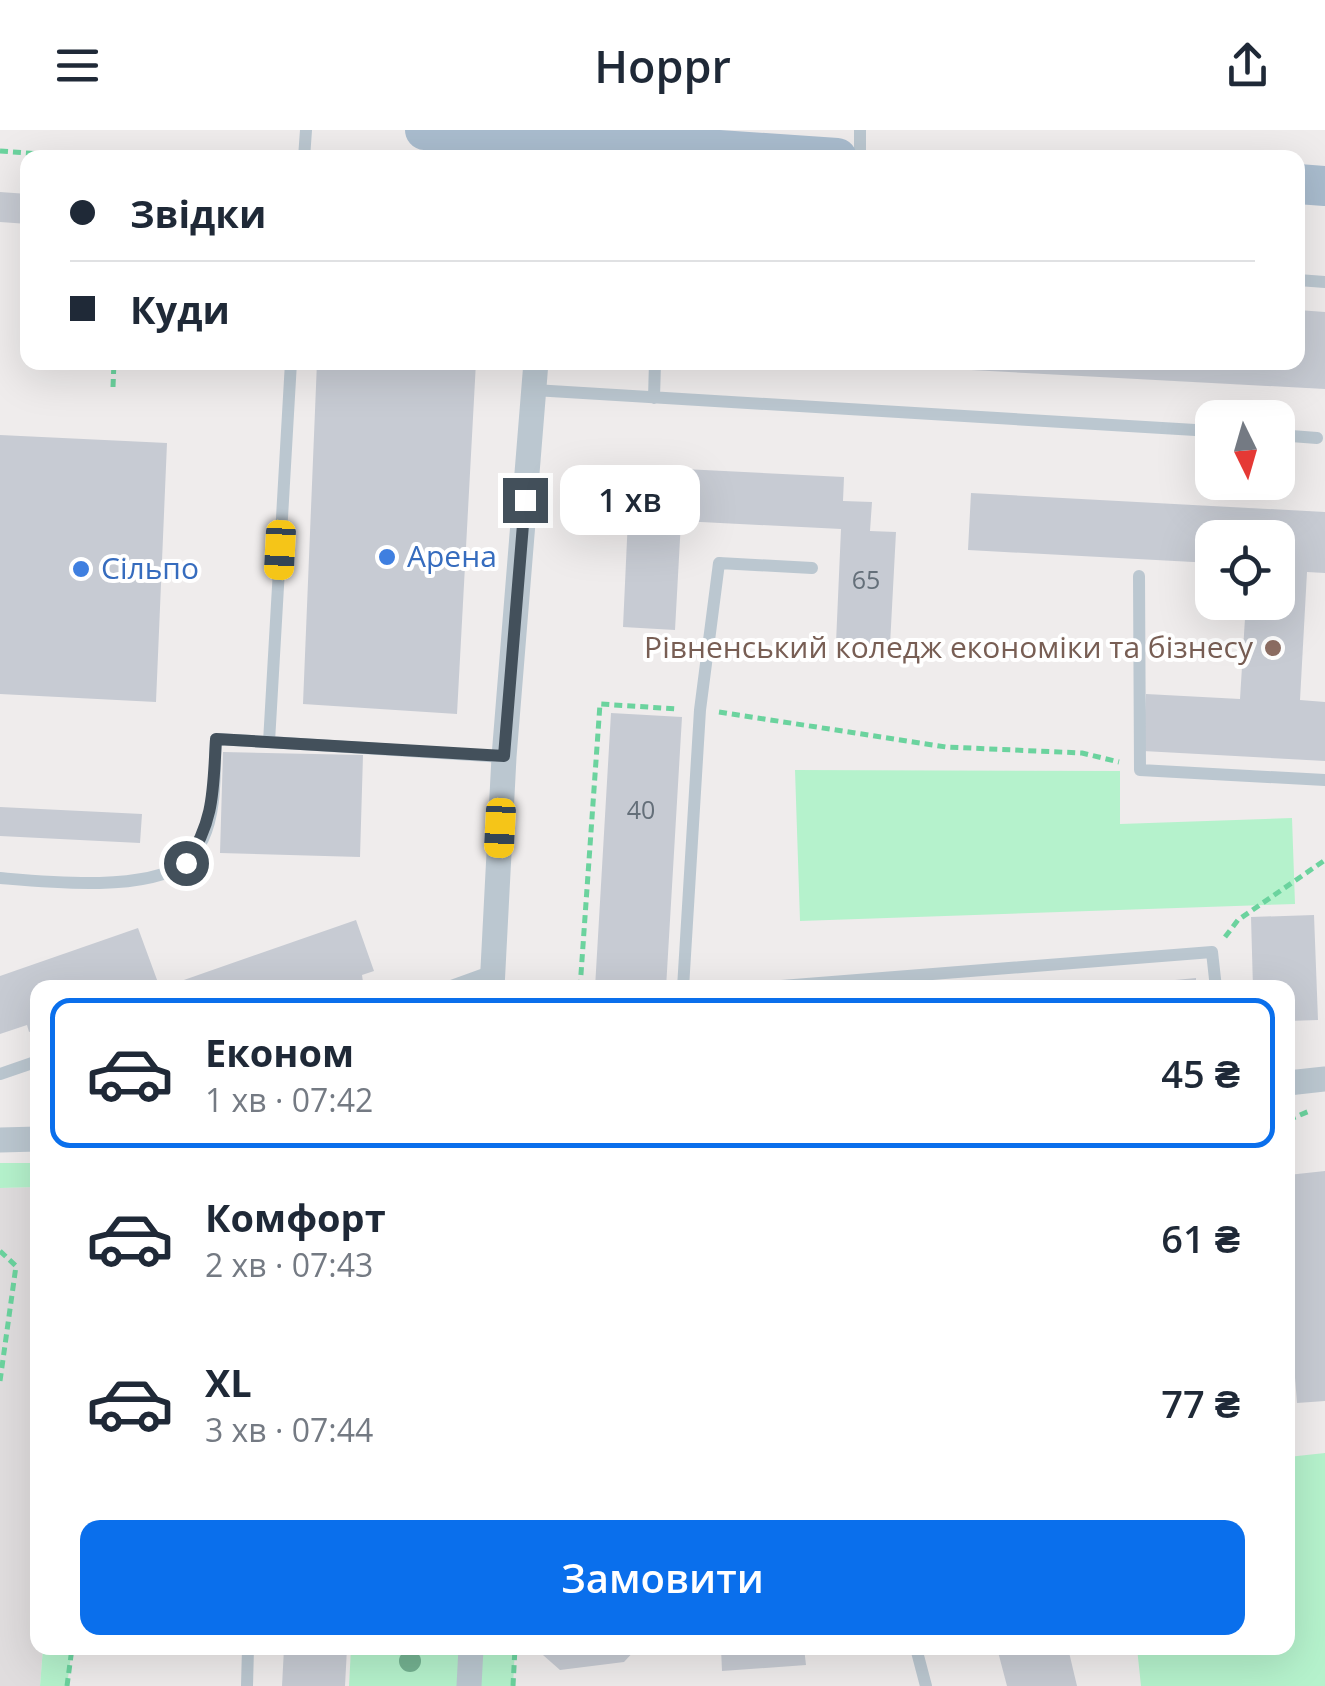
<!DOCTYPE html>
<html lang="uk">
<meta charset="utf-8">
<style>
:root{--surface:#fff;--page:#f6f6f7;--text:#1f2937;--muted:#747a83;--line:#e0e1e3;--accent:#0a6fec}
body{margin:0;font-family:"Open Sans",sans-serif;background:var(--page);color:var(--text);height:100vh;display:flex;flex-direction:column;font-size:38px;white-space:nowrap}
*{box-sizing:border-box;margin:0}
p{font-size:32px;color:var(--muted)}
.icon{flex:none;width:55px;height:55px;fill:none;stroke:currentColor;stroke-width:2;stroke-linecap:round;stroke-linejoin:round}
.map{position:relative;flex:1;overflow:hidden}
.side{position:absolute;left:30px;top:850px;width:1265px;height:675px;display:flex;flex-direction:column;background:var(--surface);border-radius:20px;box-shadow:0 10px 40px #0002}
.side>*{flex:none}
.guide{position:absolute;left:20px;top:20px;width:1285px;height:220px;border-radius:20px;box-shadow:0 10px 40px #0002;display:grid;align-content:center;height:220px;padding:0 50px;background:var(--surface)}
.needle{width:65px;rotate:175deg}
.buttons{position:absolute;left:1195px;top:270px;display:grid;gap:20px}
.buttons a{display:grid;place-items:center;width:100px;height:100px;border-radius:20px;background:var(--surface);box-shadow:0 10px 40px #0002;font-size:50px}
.end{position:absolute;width:45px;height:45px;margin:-22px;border:12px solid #43505b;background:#fff;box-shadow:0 0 0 5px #fff}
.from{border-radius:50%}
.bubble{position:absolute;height:70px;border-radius:20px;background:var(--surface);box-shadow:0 10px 40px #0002;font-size:32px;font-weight:600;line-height:70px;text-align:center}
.car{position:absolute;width:30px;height:60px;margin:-30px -15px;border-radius:12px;box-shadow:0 0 8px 2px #0007;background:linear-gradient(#f5c518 24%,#345 0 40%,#f5c518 0 76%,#345 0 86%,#f5c518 0)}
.guide b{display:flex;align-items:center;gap:35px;height:95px;font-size:38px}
.guide b+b{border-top:2px solid var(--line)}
.guide i{width:25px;height:25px;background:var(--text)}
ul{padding:18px 0 0;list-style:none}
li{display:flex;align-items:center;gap:30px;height:150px;margin:0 20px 15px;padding:0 30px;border:5px solid transparent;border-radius:20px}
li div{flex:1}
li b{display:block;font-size:38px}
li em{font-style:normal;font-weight:600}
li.active{border-color:var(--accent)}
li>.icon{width:90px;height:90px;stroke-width:1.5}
.primary-button{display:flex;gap:20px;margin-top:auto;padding:20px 50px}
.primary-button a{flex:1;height:115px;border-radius:20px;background:var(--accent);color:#fff;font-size:40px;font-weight:600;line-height:115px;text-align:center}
header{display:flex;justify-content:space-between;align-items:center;height:130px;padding:0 50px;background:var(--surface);font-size:45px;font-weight:600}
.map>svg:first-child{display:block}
</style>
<header><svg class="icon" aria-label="menu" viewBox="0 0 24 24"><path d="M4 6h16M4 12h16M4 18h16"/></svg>Hoppr<svg class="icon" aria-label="share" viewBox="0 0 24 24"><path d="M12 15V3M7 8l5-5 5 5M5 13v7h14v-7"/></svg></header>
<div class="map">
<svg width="1325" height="1556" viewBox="0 0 1325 1556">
<rect width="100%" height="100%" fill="#efecec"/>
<path fill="#e0ddde" d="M37,1057L38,1518H43L40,1556H0V1058Z"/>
<path fill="#b5f2cc" d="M795,640L1120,641V694L1292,688L1295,774L800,791Z
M0,1033H37V1057L0,1058Z
M1325,1323V1556H1141L1137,1518H1288V1327Z
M43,1518H72L67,1556H40Z
M351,1518H515L513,1556H349Z"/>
<path fill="#c7cbd3" d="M0,62L28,64V94L0,92Z
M1298,180L1325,182V259L896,236V232H1298Z
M317,232H476L457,584L303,574Z
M0,305L167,313L156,572L0,564Z
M684,339L844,347L843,371L872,372L870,401L896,402L890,515L836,513L841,399L681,391L675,500L623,497L628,388L652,389L653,362L682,364Z
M971,363L1325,382V443L1307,442L1300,570L1325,572V631L1143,621L1146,564L1240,569L1246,472H1278V408H1212V433L968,420Z
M611,583L682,587L666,858H595Z
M223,622L363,625L360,727L220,723Z
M0,677L142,684L140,713L0,706Z
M1314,785L1318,890L1288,891V858H1253L1251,787Z
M356,790L374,841L362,845L363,852L348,858H161Z
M138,798L160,858H38V899L29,902L27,895L0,904V846Z
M1196,848V858H1123V855Z
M1325,1041V1271L1297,1273L1288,1159V1045Z
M284,1518H347L345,1556H282Z
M535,1518H637L624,1532L560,1540Z
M721,1518H804L806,1535L722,1541Z
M997,1518H1068L1077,1556H1007Z"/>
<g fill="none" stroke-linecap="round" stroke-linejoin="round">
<path stroke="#6bd39e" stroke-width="5" stroke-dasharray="8 5" stroke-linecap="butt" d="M0,21L91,28
M113,257L114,232
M719,582L946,617L1082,623L1119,632
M1225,807L1238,790L1325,730
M580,858L600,574L678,579
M1288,990L1312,980
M0,1121L16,1136L0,1251
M67,1556L72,1518
M513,1556L515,1518"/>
<path stroke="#bbc7d0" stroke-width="12" d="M304,28L306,0
M860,28V0
M1298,150L1325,152
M291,232L269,612L504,627
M534,260L1212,301
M654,268L655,232
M1278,305L1317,308
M1139,446L1140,640L1325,650
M0,748C47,752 144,762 184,734C191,729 199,716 203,709C217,679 214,641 216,609L269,612
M446,858L493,841
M683,858L700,580L719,433L812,438
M757,858L1212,822L1216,858
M0,944L38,931
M916,1518L926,1556
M247,1556L248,1518"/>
<path stroke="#bbc7d0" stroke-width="25" d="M492,858L504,627L536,232
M1288,953L1325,949
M0,1010L38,1009
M469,1556L471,1518"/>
<path stroke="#a9bcce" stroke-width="40" d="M425,0L837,28
M1298,54L1325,56"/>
</g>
<circle fill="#74b291" cx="410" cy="1531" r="11"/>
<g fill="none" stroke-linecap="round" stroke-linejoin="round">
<path stroke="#43505b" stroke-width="12" d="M186,733C215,691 213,658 216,609L504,626L525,370"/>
</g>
<g fill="#3f7fe0" stroke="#fff" stroke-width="4">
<circle cx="387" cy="427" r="10"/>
<circle cx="81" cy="439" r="10"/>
</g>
<circle fill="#8d6e63" stroke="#fff" stroke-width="4" cx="1273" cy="518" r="10"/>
<g text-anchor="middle" stroke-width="8" stroke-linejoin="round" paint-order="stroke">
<g font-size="25" fill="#646f79">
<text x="866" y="459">65</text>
<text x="641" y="689">40</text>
</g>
<g font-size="30" fill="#366cbe" stroke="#fff" text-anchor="start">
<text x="407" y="437">Арена</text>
<text x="101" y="449">Сільпо</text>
</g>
<g font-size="30" fill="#785e54" stroke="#fff" text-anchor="end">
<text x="1253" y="528">Рівненський коледж економіки та бізнесу</text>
</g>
</g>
</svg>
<div class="buttons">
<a><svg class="needle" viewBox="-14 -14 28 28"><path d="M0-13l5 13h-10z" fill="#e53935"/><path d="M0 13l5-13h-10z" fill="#747a83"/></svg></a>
<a><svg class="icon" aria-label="locate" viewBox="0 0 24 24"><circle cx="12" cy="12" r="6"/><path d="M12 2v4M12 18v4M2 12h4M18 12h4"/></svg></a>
</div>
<i class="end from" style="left:186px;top:733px"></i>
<i class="end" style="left:525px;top:370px"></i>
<div class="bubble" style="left:560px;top:335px;width:140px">1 хв</div>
<i class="car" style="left:280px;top:420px;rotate:183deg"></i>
<i class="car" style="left:500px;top:698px;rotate:183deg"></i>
<div class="guide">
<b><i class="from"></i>Звідки</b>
<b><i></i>Куди</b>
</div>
<section class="side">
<ul>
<li class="active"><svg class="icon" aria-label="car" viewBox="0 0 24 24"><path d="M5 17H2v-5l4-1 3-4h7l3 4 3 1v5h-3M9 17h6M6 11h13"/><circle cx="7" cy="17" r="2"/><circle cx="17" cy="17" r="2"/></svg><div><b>Економ</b><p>1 хв · 07:42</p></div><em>45 ₴</em></li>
<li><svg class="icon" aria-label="car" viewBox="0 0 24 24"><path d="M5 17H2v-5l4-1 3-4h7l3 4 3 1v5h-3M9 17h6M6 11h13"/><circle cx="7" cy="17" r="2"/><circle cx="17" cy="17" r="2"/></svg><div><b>Комфорт</b><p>2 хв · 07:43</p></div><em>61 ₴</em></li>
<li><svg class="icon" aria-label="car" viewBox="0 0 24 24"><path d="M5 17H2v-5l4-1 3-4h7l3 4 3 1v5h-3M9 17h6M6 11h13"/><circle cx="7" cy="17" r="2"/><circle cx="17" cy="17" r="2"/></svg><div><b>XL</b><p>3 хв · 07:44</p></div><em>77 ₴</em></li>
</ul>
<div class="primary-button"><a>Замовити</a></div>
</section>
</div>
